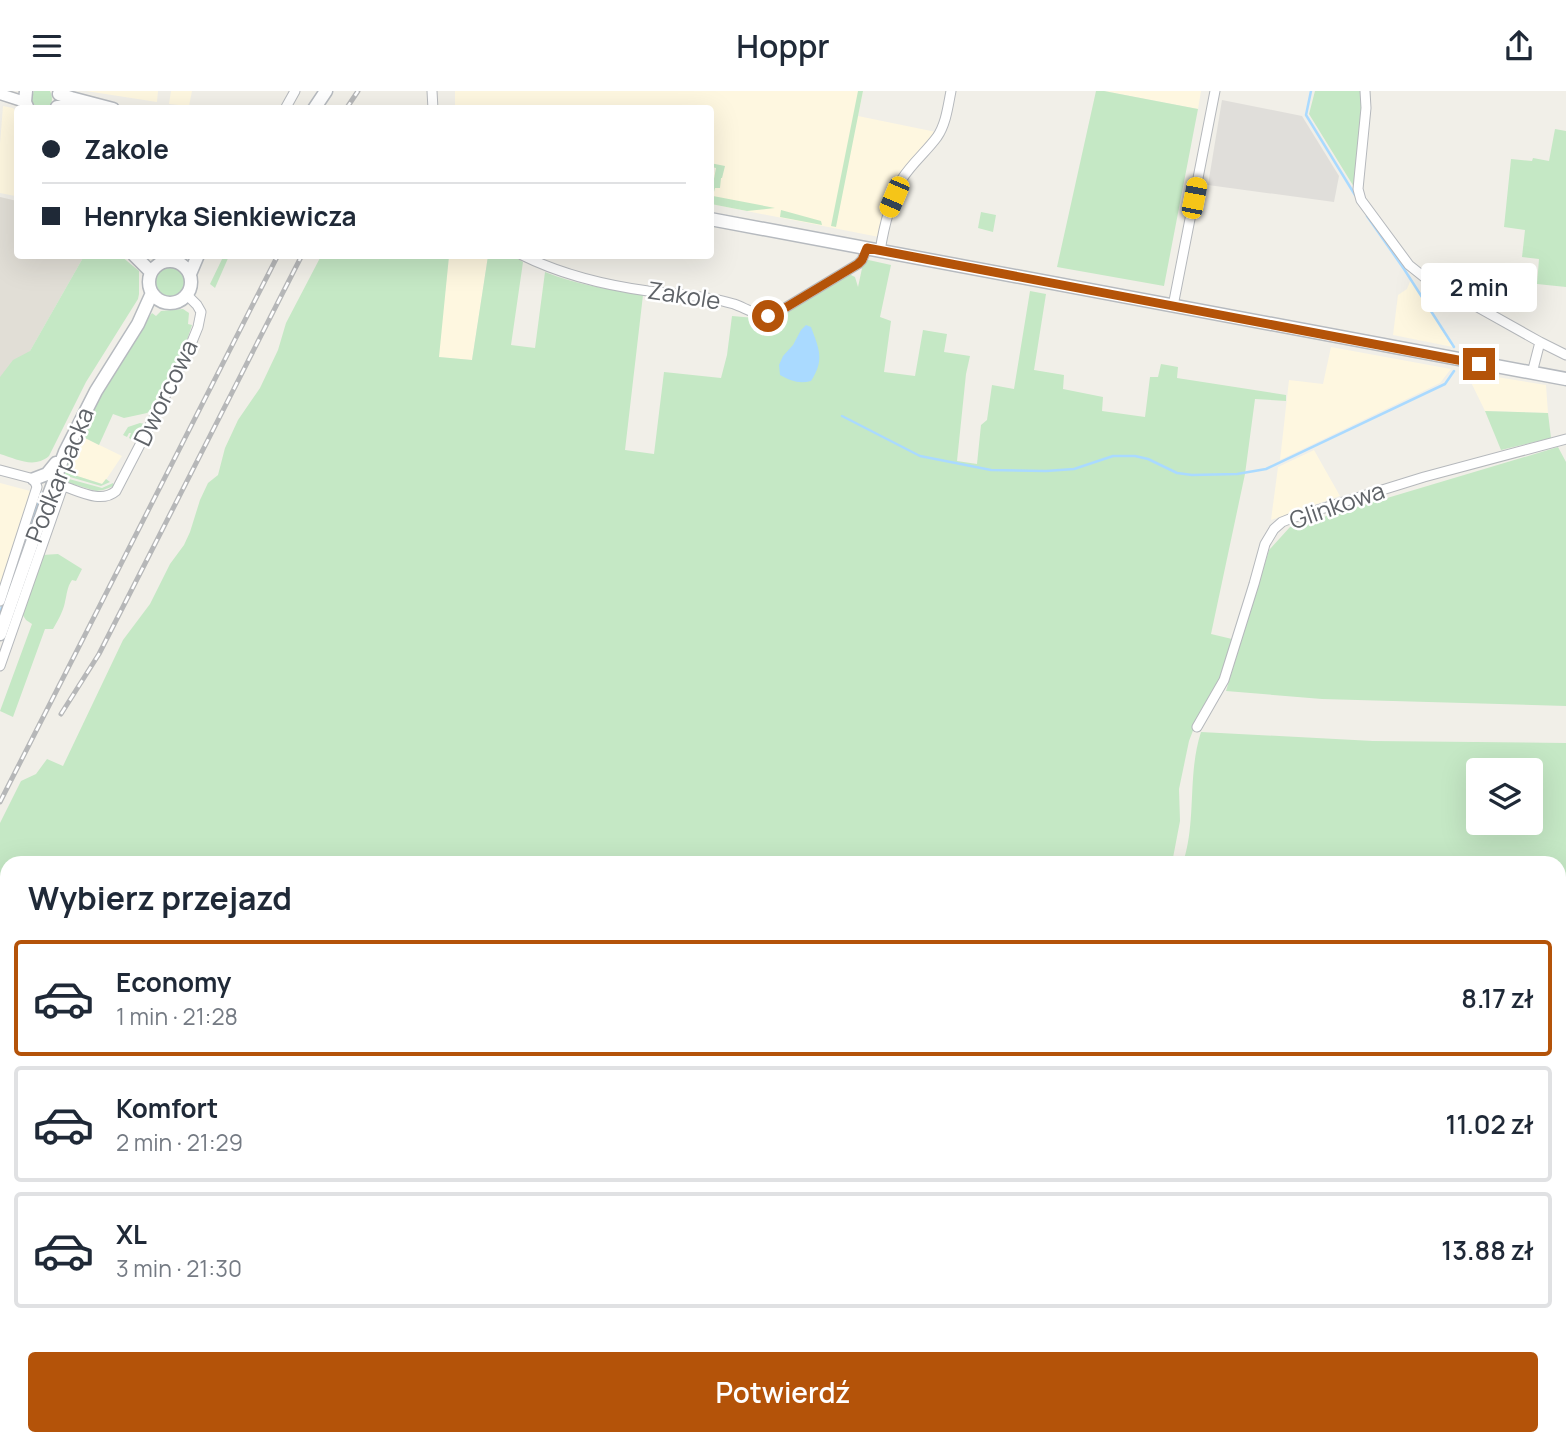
<!DOCTYPE html>
<html lang="pl">
<meta charset="utf-8">
<style>
:root{--surface:#fff;--page:#f2f2f3;--text:#1f2937;--muted:#747a83;--line:#e0e1e3;--accent:#b45309}
body{margin:0;font-family:Manrope,sans-serif;background:var(--page);color:var(--text);height:100vh;display:flex;flex-direction:column;font-size:26px;white-space:nowrap}
*{box-sizing:border-box;margin:0}
p{font-size:23px;color:var(--muted)}
.icon{flex:none;width:38px;height:38px;fill:none;stroke:currentColor;stroke-width:2;stroke-linecap:round;stroke-linejoin:round}
.map{position:relative;flex:1;overflow:hidden}
.sheet{position:absolute;left:0px;top:765px;width:1566px;height:590px;display:flex;flex-direction:column;background:var(--surface);border-radius:21px 21px 0 0;box-shadow:0 7px 28px #0002}
.sheet>*{flex:none}
.guide{position:absolute;left:14px;top:14px;width:700px;height:154px;border-radius:7px;box-shadow:0 7px 28px #0002;display:grid;align-content:center;height:154px;padding:0 28px;background:var(--surface)}
.buttons{position:absolute;left:1466px;top:667px;display:grid;gap:14px}
.buttons a{display:grid;place-items:center;width:77px;height:77px;border-radius:7px;background:var(--surface);box-shadow:0 7px 28px #0002;font-size:35px}
.end{position:absolute;width:32px;height:32px;margin:-16px;border:9px solid #b45309;background:#fff;box-shadow:0 0 0 4px #fff}
.from{border-radius:50%}
.bubble{position:absolute;height:49px;border-radius:7px;background:var(--surface);box-shadow:0 7px 28px #0002;font-size:23px;font-weight:600;line-height:49px;text-align:center}
.car{position:absolute;width:21px;height:42px;margin:-21px -10px;border-radius:9px;box-shadow:0 0 5px 2px #0007;background:linear-gradient(#f5c518 24%,#345 0 40%,#f5c518 0 76%,#345 0 86%,#f5c518 0)}
.guide b{display:flex;align-items:center;gap:24px;height:66px;font-size:26px}
.guide b+b{border-top:2px solid var(--line)}
.guide i{width:18px;height:18px;background:var(--text)}
ul{padding:0;list-style:none}
li{display:flex;align-items:center;gap:21px;height:116px;margin:0 14px 10px;padding:0 14px;border:4px solid var(--line);border-radius:7px}
li div{flex:1}
li b{display:block;font-size:26px}
li em{font-style:normal;font-weight:600}
li.selected{border-color:var(--accent)}
li>.icon{width:63px;height:63px;stroke-width:1.5}
h2{padding:0 28px;font-size:32px;line-height:84px}
.primary-button{display:flex;gap:14px;margin-top:auto;padding:14px 28px}
.primary-button a{flex:1;height:80px;border-radius:7px;background:var(--accent);color:#fff;font-size:28px;font-weight:600;line-height:80px;text-align:center}
header{display:flex;justify-content:space-between;align-items:center;height:91px;padding:0 28px;background:var(--surface);font-size:32px;font-weight:600}
.map>svg:first-child{display:block}
</style>
<header><svg class="icon" aria-label="menu" viewBox="0 0 24 24"><path d="M4 6h16M4 12h16M4 18h16"/></svg>Hoppr<svg class="icon" aria-label="share" viewBox="0 0 24 24"><path d="M12 15V3M7 8l5-5 5 5M5 13v7h14v-7"/></svg></header>
<div class="map">
<svg width="1566" height="1354" viewBox="0 0 1566 1354">
<rect width="100%" height="100%" fill="#f1efe8"/>
<path fill="#fef7e0" d="M86,0H158L157,11Z
M171,0H192L189,15L169,13Z
M455,0H863L858,25L936,41L902,79L886,116L879,146L711,113V104L715,77L711,76L710,18L455,17Z
M1104,0H1201L1198,18Z
M3,15L13,17L17,22V66L15,105L0,102V53Z
M449,165H488L472,269L438,266Z
M1411,188L1453,256L1393,244L1398,204L1407,198Z
M1331,256L1451,278L1440,292L1280,369L1289,289L1323,293Z
M1466,281L1546,294L1548,322L1485,320Z
M85,347L122,365L103,393L67,382Z
M1314,359L1340,405L1271,429L1278,376Z
M0,392L34,401L1,493H0Z"/>
<path fill="#e0deda" d="M1222,9L1302,25L1339,85L1334,111L1208,94Z"/>
<path fill="#e1ded6" d="M0,106L17,110L18,164L84,165L0,313Z"/>
<path fill="#c5e8c5" fill-rule="evenodd" d="M34,0H50C58,17 40,25 31,9Z
M858,0H863L836,136L831,135Z
M1096,0H1104L1198,18L1164,195L1057,176Z
M1315,0H1361V19L1354,96L1309,23Z
M1555,38L1566,40V196L1537,193L1539,168L1522,166L1525,139L1504,136L1511,68L1532,70L1533,67L1549,70Z
M710,72L725,75L722,87H721L720,97H715L713,105L775,117L747,120L711,113V104L716,77L711,76Z
M781,119L821,130L822,134L780,126Z
M981,121L996,124L993,141L978,137Z
M224,164L229,165L215,197L210,193Z
M84,165H121L139,180V203L138,208L86,291L49,365C34,378 17,368 0,363V286L13,269L30,260Z
M321,165H449L439,266L472,269L488,165H514L523,171L511,254L535,257L545,181C577,194 610,198 643,204L625,359L654,363L664,281L721,287L727,264L732,225L768,228L849,183L855,186L858,196L864,168L891,174L880,226L891,230L884,281L915,285L923,239L947,243L944,261L970,265L966,283L957,370L977,373L981,334L987,329L992,294L1014,298L1030,200L1046,203L1034,279L1064,284L1063,298L1103,306L1102,320L1145,326L1150,286H1158L1161,273L1178,276L1177,287L1286,304V310L1255,308L1245,383L1211,543L1232,548L1220,587L1200,621L1189,650L1179,698L1180,730L1172,772H7V996L0,984V732L21,690L36,683L47,668L63,675L123,549L150,513L170,473L184,454L190,441L200,409L208,392L218,384L225,357L232,342L238,329L260,297L278,259L286,232Z
M155 191a15 15 0 1 1 30 0a15 15 0 1 1-30 0Z
M183,218L189,222L188,233L192,234L186,252L151,319L147,322L124,327L113,323L99,354L85,347L68,382L102,393L106,388L110,391L101,395L70,386L69,388L102,397L113,392L114,395L103,399L96,400L59,389L81,337L142,235L152,222L156,225L161,220Z
M1485,320L1548,322L1551,347L1501,359Z
M140,332L145,333L136,351L129,347L131,342H129L127,346L123,344L128,336Z
M1558,356L1566,371V615L1322,608L1226,600L1269,459L1290,436Z
M58,463L82,478L76,490L72,489C67,496 67,503 65,511C63,521 58,529 53,538H45L13,626L0,620L32,533L26,529L22,523L42,464Z
M1201,641L1373,650L1566,652V884H1559V772H1183C1197,729 1187,684 1201,641ZM1531,679V732H1479V679Z
M7,1136V1298L0,1282V1156Z
M1559,1215L1566,1218V1354H1503L1505,1348H1559Z
M47,1348H176L172,1354H50Z
M206,1348H480L478,1354H202Z
M811,1348H870L866,1354H808Z
M942,1348H1299L1333,1354H943L940,1351Z"/>
<path fill="#aadaff" d="M806,234L811,236C819,258 825,269 811,290C799,293 791,290 780,284L779,274L783,265L793,254L801,239Z"/>
<g fill="none" stroke-linecap="round" stroke-linejoin="round">
<path stroke="#aadaff" stroke-width="2.5" d="M1311,0L1306,24L1355,104
M1367,125L1404,178L1454,256
M842,325L920,365L991,379L1046,380L1074,378L1113,365H1135L1148,368L1177,382L1192,384L1237,383L1266,378L1445,293L1454,280
M10,495L42,402
M0,521L4,511
M0,1007L7,1016
M1559,1039H1566
M1559,1191L1566,1187
M349,1348L358,1354"/>
<defs>
<path id="minor" d="M432,0L433,18
M1365,0L1366,17L1358,98L1361,109L1409,174L1424,186L1540,251L1532,282
M285,18L295,0
M880,160C884,135 890,110 902,88C912,72 926,61 937,46C946,33 948,15 951,0
M522,164C562,184 604,194 648,200C669,202 691,204 712,208C719,209 727,211 734,213C748,218 759,227 775,223L858,173L862,169L867,157
M1173,215L1215,0
M1540,251L1566,264
M0,379L34,388L37,396L0,510
M0,575L63,395C79,400 101,413 116,400L187,263L198,236L201,221L197,214L187,204
M1197,636L1224,589L1254,493L1265,453L1274,438L1282,431L1292,427L1424,386L1566,348"/>
<path id="tertiary" d="M0,3L25,11"/>
<path id="secondary" d="M26,0L25,11L28,18
M59,3L71,7L113,18
M57,16H84
M314,18L326,0
M710,128L1566,288
M134,164L151,181
M149 191a21 21 0 1 1 42 0a21 21 0 1 1-42 0Z
M190,183L198,164
M34,388L47,383L56,372
M0,543L47,409L65,361L96,300L138,233L152,202"/>
</defs>
<use href="#minor" stroke="#b5b8bc" stroke-width="11"/>
<use href="#tertiary" stroke="#b5b8bc" stroke-width="13"/>
<use href="#secondary" stroke="#b6babf" stroke-width="15"/>
<use href="#minor" stroke="#fff" stroke-width="9"/>
<use href="#tertiary" stroke="#fff" stroke-width="10"/>
<use href="#secondary" stroke="#fff" stroke-width="12"/>
<defs>
<path id="rail" d="M346,18L358,0
M61,623L99,563L302,164
M0,711L278,164
M0,1348L3,1354"/>
</defs>
<use href="#rail" stroke="#b6b7b8" stroke-width="5"/>
<use href="#rail" stroke="#fff" stroke-width="2.5" stroke-dasharray="8" stroke-linecap="butt"/>
</g>
<g fill="none" stroke-linecap="round" stroke-linejoin="round">
<path stroke="#b45309" stroke-width="9" d="M768,225L775,223L858,173L862,169L867,157L1479,273"/>
</g>
<g text-anchor="middle" stroke-width="5" stroke-linejoin="round" paint-order="stroke">
<g font-size="24" fill="#5f6368" stroke="#fff">
<text transform="translate(684 205) rotate(9)" y="8">Zakole</text>
<text transform="translate(166 302) rotate(-64)" y="8">Dworcowa</text>
<text transform="translate(60 384) rotate(-68)" y="8">Podkarpacka</text>
<text transform="translate(1337 415) rotate(-19)" y="8">Glinkowa</text>
</g>
</g>
</svg>
<div class="buttons">
<a><svg class="icon" aria-label="layers" viewBox="0 0 24 24"><path d="M12 4l9 5-9 5-9-5zM3 14l9 5 9-5"/></svg></a>
</div>
<i class="end from" style="left:768px;top:225px"></i>
<i class="end" style="left:1479px;top:273px"></i>
<div class="bubble" style="left:1421px;top:172px;width:116px">2 min</div>
<i class="car" style="left:894px;top:106px;rotate:203deg"></i>
<i class="car" style="left:1194px;top:107px;rotate:11deg"></i>
<div class="guide">
<b><i class="from"></i>Zakole</b>
<b><i></i>Henryka Sienkiewicza</b>
</div>
<section class="sheet">
<h2>Wybierz przejazd</h2>
<ul>
<li class="selected"><svg class="icon" aria-label="car" viewBox="0 0 24 24"><path d="M5 17H2v-5l4-1 3-4h7l3 4 3 1v5h-3M9 17h6M6 11h13"/><circle cx="7" cy="17" r="2"/><circle cx="17" cy="17" r="2"/></svg><div><b>Economy</b><p>1 min · 21:28</p></div><em>8.17 zł</em></li>
<li><svg class="icon" aria-label="car" viewBox="0 0 24 24"><path d="M5 17H2v-5l4-1 3-4h7l3 4 3 1v5h-3M9 17h6M6 11h13"/><circle cx="7" cy="17" r="2"/><circle cx="17" cy="17" r="2"/></svg><div><b>Komfort</b><p>2 min · 21:29</p></div><em>11.02 zł</em></li>
<li><svg class="icon" aria-label="car" viewBox="0 0 24 24"><path d="M5 17H2v-5l4-1 3-4h7l3 4 3 1v5h-3M9 17h6M6 11h13"/><circle cx="7" cy="17" r="2"/><circle cx="17" cy="17" r="2"/></svg><div><b>XL</b><p>3 min · 21:30</p></div><em>13.88 zł</em></li>
</ul>
<div class="primary-button"><a>Potwierdź</a></div>
</section>
</div>
